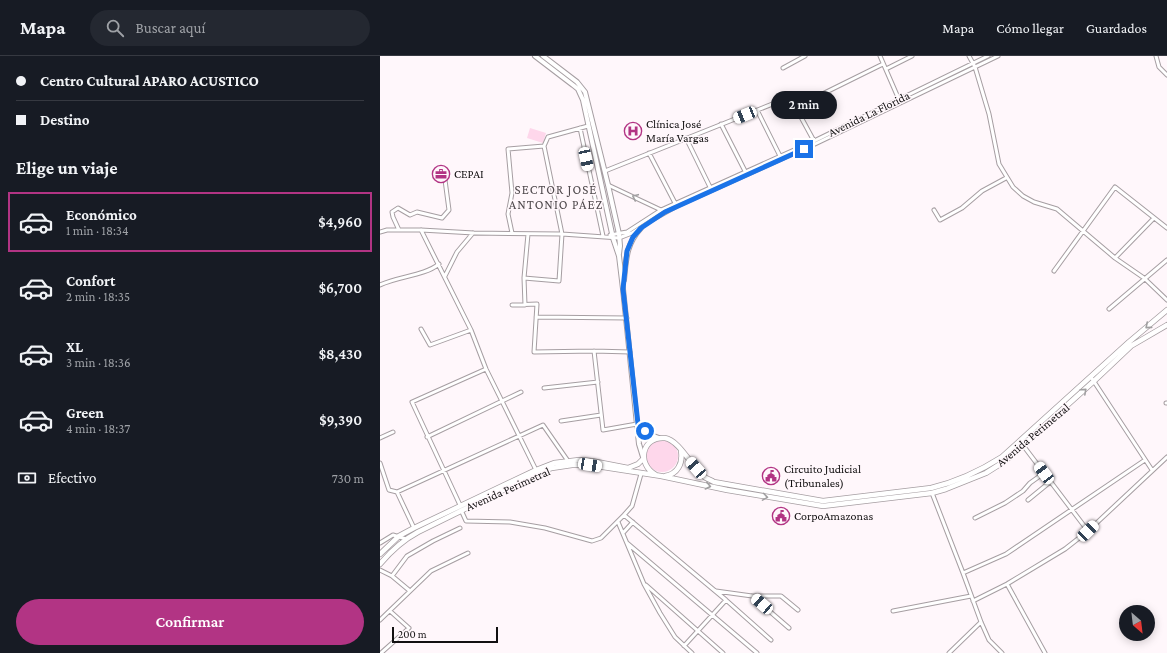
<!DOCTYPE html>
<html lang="es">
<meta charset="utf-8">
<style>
:root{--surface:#171b24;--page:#242831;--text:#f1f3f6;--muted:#9ea1a6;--line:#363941;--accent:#b23484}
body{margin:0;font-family:"Crimson Pro",serif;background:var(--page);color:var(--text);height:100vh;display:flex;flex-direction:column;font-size:15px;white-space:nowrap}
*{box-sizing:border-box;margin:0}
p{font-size:13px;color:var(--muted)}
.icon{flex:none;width:22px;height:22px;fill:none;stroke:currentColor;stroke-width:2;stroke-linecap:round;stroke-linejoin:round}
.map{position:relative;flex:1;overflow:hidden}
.side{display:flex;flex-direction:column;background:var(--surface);width:380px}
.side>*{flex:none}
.guide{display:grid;align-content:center;height:88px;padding:0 16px;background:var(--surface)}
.needle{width:26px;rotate:152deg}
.fabs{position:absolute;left:739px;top:549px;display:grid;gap:8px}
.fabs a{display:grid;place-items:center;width:36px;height:36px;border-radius:50%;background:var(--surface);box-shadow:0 2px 10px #0003;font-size:20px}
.scale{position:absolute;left:12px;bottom:10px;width:106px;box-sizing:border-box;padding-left:4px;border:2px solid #121011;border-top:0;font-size:11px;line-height:14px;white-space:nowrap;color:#121011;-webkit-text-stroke:3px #fff7fb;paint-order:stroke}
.end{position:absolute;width:18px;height:18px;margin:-9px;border:5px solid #1a73e8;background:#fff;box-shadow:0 0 0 2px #fff}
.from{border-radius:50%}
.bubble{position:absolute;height:28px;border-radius:14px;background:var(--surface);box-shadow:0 2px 10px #0003;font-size:13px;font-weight:600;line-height:28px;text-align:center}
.car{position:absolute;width:12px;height:24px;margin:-12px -6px;border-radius:5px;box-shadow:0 0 3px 1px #0007;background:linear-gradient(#fff 24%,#345 0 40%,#fff 0 76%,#345 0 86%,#fff 0)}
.guide b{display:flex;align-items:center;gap:14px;height:38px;font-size:15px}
.guide b+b{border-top:1px solid var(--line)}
.guide i{width:10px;height:10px;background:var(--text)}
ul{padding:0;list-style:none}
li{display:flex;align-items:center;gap:12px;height:60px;margin:0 8px 6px;padding:0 8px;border:2px solid transparent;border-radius:0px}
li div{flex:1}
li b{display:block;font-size:15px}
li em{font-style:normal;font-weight:600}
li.current{border-color:var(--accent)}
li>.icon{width:36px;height:36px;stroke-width:1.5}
h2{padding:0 16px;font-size:18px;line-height:48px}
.pay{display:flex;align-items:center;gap:10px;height:44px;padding:0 16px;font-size:15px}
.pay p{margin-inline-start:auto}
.primary-button{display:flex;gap:8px;margin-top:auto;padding:8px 16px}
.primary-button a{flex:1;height:46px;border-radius:24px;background:var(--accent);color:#fff;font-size:16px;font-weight:600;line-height:46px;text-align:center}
header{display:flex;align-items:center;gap:24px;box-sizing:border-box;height:56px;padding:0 20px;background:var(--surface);border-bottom:1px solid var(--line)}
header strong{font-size:19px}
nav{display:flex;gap:22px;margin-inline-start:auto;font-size:14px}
.search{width:280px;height:36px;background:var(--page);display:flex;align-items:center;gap:10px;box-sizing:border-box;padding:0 14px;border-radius:22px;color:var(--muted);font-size:15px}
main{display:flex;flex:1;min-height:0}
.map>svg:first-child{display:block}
</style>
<header>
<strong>Mapa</strong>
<div class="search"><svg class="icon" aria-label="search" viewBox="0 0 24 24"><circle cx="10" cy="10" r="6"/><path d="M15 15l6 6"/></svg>Buscar aquí</div>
<nav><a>Mapa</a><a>Cómo llegar</a><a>Guardados</a></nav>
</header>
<main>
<section class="side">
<div class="guide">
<b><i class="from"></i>Centro Cultural APARO ACUSTICO</b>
<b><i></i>Destino</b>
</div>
<h2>Elige un viaje</h2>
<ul>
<li class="current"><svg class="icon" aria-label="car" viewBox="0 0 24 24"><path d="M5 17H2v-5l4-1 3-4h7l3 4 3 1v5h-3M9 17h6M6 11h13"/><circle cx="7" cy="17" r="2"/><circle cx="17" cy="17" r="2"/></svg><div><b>Económico</b><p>1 min · 18:34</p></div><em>$4,960</em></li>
<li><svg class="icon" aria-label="car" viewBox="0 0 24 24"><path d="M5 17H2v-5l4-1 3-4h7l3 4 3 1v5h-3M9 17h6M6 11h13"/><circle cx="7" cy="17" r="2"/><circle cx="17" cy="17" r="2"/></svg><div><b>Confort</b><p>2 min · 18:35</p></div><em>$6,700</em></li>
<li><svg class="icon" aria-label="car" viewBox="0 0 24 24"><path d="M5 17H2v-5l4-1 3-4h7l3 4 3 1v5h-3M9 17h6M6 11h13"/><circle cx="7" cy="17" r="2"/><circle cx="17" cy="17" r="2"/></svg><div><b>XL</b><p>3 min · 18:36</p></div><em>$8,430</em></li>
<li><svg class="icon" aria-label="car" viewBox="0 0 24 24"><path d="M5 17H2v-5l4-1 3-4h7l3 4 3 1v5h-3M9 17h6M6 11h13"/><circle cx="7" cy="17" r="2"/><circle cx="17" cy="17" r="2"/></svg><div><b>Green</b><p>4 min · 18:37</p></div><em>$9,390</em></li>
</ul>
<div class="pay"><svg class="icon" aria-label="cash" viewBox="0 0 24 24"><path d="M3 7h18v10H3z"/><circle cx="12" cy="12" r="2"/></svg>Efectivo<p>730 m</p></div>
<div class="primary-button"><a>Confirmar</a></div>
</section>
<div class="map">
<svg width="787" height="597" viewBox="0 0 787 597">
<rect width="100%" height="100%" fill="#fff7fb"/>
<path fill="#fed7eb" d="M150,72L166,77L163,87L147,82Z
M266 400a16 16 0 1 1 32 0a16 16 0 1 1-32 0Z"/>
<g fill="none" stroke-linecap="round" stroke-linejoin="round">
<defs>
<path id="minor" d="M500,0L520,46
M589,0L595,11L609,58L619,108L633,131L643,140L654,146L677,153L735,202L764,222L787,244
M776,0L779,11L787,19
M403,12L425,0
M506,13L532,0
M416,51L503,8
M377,54L400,100
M341,68L365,115
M200,72L223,180
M306,82L330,131
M269,97L295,147
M225,115L410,41L434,85
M228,129L281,154
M554,154L560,164L582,152L602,135L626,122
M19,174L13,161L12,156L18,152L30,159L37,156L62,162L69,154L65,124
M41,174L91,274L106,313L156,414
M0,176L7,174H41L94,177L182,178L239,182L252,177L272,164L297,150L435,88L618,0
M132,177L128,158L132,137L128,93L164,90
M230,179L247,176L281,154L434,85L608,0
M735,202L774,162
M674,215L735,131L787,172
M65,220L77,196L93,177
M144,222L179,225L182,178L164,90L168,81L208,70
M0,229C19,220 44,220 59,208
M132,249L157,248L154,296L214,295L250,296
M145,249L144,222L148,178
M729,253L787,204
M156,261L247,262
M41,273L50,289L91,274
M214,295L223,374L257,368
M711,321L772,414
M164,332L218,326
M786,347H787
M181,365L221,359
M47,381L141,336
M0,382L13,376
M642,388L708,475
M0,407L9,434L17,436L163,369L188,405
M17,436L34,472
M552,437L583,517L601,566L609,584L622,597
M648,444L670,426
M80,449L32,346L106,313
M81,454L86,465L130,466L165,472L212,485L221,482L244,459L252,450L261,418
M244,459L346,544L391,584
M595,462L625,447L643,435L650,427L664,417
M238,466L264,528L280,557L295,581L312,597
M243,477L253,466
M0,487L13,479L26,483
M247,487L377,597
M0,514L12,520L30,535
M583,517L626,498L765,404
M12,520L27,500L53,485L80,472
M627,528L665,597
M266,529L343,597
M336,535L372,540H401L418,554
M372,540L409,572
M593,545L627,528L685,493L708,475L787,401
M513,555L591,540
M0,564L51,515L88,497
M304,590L346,544
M1,597L29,572L10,555
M569,597L601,566"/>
<path id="tertiary" d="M155,0L193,29L198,33L203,44L233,182L239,200L243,233L259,388L263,401
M163,0L197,26L205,36L228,129L239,178L240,190L239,198
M244,224C246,204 246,188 261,172
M258,368L271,379L279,382"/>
<path id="secondary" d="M276,419C256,408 262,380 285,382C299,384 312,411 323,420C327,423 331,424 334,426L443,445L551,432C576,426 600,415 622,401L749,286L787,254
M285,420C298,418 303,407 301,395
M0,498L19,480L34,472L156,414L174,407L199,404L212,405L248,412L258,408L263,403
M0,508C11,495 23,484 38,476L158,417L172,412L192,409H210L281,420L347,434L443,450L552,437L566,433L606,417L625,405L714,325L751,290L787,269"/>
</defs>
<use href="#minor" stroke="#a69ea2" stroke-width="5"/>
<use href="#tertiary" stroke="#a69ea2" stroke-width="6"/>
<use href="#secondary" stroke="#a69ea2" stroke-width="6"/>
<use href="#minor" stroke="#fff" stroke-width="3"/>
<use href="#tertiary" stroke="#fff" stroke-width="4"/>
<use href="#secondary" stroke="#fff" stroke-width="4.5"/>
</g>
<defs><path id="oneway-chevron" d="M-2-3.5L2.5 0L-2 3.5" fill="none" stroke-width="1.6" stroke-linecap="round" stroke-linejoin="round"/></defs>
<g stroke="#a09fa0">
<use href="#oneway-chevron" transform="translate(255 141) rotate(-155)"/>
<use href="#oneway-chevron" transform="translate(768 270) rotate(140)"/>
<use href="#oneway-chevron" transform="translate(704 335) rotate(-42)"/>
<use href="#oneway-chevron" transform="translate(328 430) rotate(12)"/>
<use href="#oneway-chevron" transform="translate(385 441) rotate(9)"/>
</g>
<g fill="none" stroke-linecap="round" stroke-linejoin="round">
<path stroke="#1a73e8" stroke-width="5" d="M265,375L258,368L243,233L247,195L253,181L261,172L285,156L424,93"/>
</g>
<defs>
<symbol id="hospital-ring" viewBox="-11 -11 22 22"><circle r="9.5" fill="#fff7fb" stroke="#b23484" stroke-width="1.5"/><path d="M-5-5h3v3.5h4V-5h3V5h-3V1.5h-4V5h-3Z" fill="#b23484"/></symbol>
<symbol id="office-ring" viewBox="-11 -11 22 22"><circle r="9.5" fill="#fff7fb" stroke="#b23484" stroke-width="1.5"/><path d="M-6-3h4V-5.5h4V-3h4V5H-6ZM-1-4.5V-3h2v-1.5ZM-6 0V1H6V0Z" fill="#b23484"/></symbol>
<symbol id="civic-ring" viewBox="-11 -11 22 22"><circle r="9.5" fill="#fff7fb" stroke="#b23484" stroke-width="1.5"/><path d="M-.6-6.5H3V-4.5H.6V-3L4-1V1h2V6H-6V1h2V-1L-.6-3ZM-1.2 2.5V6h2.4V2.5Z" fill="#b23484"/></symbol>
</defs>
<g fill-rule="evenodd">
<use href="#hospital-ring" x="243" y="65" width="20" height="20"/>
<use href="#office-ring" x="51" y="108" width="20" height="20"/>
<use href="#civic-ring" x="381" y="410" width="20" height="20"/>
<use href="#civic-ring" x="391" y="450" width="20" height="20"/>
</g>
<g text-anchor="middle" stroke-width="3" stroke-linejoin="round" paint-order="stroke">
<g font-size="12" fill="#121011" stroke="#fff7fb">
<text transform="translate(489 58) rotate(-26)" y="4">Avenida La Florida</text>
<text transform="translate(653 379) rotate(-40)" y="4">Avenida Perimetral</text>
<text transform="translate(128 433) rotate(-24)" y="4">Avenida Perimetral</text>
</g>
<g font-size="12" fill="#121011" stroke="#fff7fb" text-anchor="start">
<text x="266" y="72">Clínica José<tspan x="266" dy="14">María Vargas</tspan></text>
<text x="74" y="122">CEPAI</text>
<text x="404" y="417">Circuito Judicial<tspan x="404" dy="14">(Tribunales)</tspan></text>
<text x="414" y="464">CorpoAmazonas</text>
</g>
<g font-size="13" letter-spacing="1" fill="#514b4e" stroke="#fff7fb">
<text x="176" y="138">SECTOR JOSÉ<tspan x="176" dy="15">ANTONIO PÁEZ</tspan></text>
</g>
</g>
</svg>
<div class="fabs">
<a><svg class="needle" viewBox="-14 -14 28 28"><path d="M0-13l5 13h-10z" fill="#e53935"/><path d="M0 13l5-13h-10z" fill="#9ea1a6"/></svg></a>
</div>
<div class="scale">200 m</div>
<i class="end from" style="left:265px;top:375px"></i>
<i class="end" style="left:424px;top:93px"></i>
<div class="bubble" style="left:391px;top:35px;width:66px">2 min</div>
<i class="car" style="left:365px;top:59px;rotate:248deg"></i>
<i class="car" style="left:206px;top:103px;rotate:168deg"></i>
<i class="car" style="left:210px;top:409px;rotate:99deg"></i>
<i class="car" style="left:316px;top:412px;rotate:319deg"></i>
<i class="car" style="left:664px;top:417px;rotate:323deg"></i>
<i class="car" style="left:708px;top:475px;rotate:46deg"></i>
<i class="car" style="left:382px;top:548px;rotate:311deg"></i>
</div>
</main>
